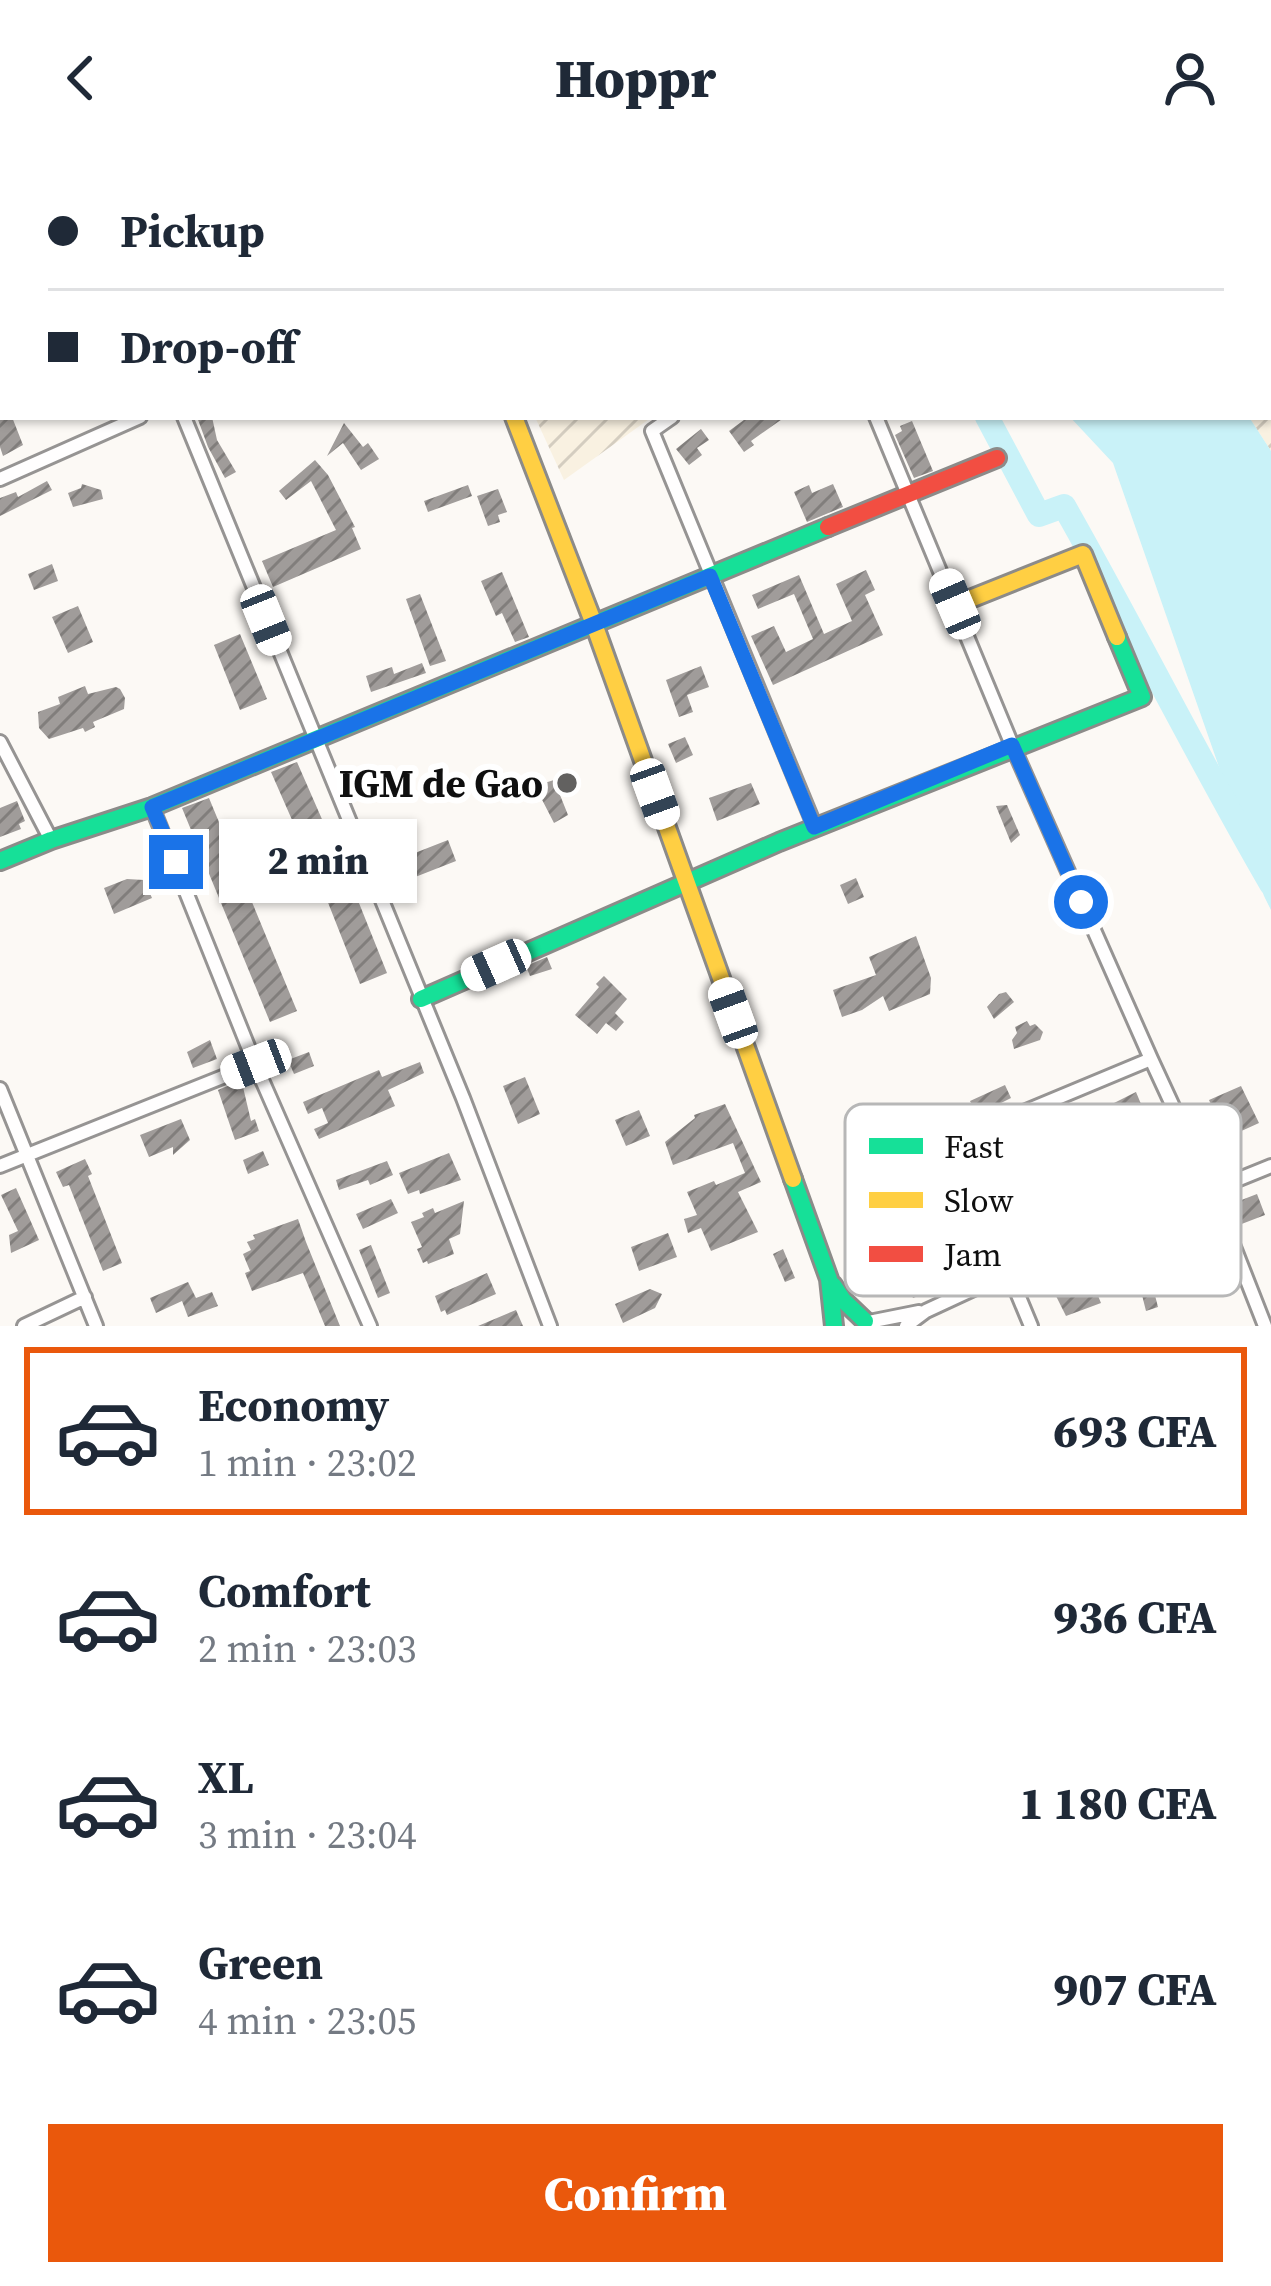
<!DOCTYPE html>
<meta charset="utf-8">
<style>
:root{--surface:#fff;--page:#f6f6f7;--text:#1f2937;--muted:#747a83;--line:#e0e1e3;--accent:#ea580c}
body{margin:0;font-family:"Source Serif 4",serif;background:var(--page);color:var(--text);height:100vh;display:flex;flex-direction:column;font-size:45px;white-space:nowrap}
*{box-sizing:border-box;margin:0}
p{font-size:39px;color:var(--muted)}
.icon{flex:none;width:66px;height:66px;fill:none;stroke:currentColor;stroke-width:2;stroke-linecap:round;stroke-linejoin:round}
.map{position:relative;height:1170px;overflow:hidden}
.side{display:flex;flex-direction:column;background:var(--surface);flex:1}
.side>*{flex:none}
.top-card{position:absolute;left:0px;top:0px;width:1272px;height:264px;box-shadow:0 3px 9px #0004;display:grid;align-content:center;height:264px;padding:0 48px;background:var(--surface)}
.end{position:absolute;width:54px;height:54px;margin:-27px;border:15px solid #1a73e8;background:#fff;box-shadow:0 0 0 6px #fff}
.from{border-radius:50%}
.bubble{position:absolute;height:84px;border-radius:0px;background:var(--surface);box-shadow:0 3px 9px #0004;font-size:39px;font-weight:800;line-height:84px;text-align:center}
.car{position:absolute;width:36px;height:72px;margin:-36px -18px;border-radius:15px;box-shadow:0 0 9px 3px #0007;background:linear-gradient(#fff 24%,#345 0 40%,#fff 0 76%,#345 0 86%,#fff 0)}
.top-card b{display:flex;align-items:center;gap:42px;height:114px;font-size:45px}
.top-card b+b{border-top:3px solid var(--line)}
.top-card i{width:30px;height:30px;background:var(--text)}
ul{padding:21px 0 0;list-style:none}
li{display:flex;align-items:center;gap:36px;height:168px;margin:0 24px 18px;padding:0 24px;border:6px solid transparent;border-radius:0px}
li div{flex:1}
li b{display:block;font-size:45px}
li em{font-style:normal;font-weight:800}
li.current{border-color:var(--accent)}
li>.icon{width:108px;height:108px;stroke-width:1.5}
.primary-button{display:flex;gap:24px;margin-top:auto;padding:24px 48px}
.primary-button a{flex:1;height:138px;border-radius:0px;background:var(--accent);color:#fff;font-size:48px;font-weight:800;line-height:138px;text-align:center}
header{display:flex;justify-content:space-between;align-items:center;height:156px;padding:0 48px;background:var(--surface);font-size:54px;font-weight:800}
.map>svg:first-child{display:block}
</style>
<header><svg class="icon" aria-label="back" viewBox="0 0 24 24"><path d="M15 5l-7 7 7 7"/></svg>Hoppr<svg class="icon" aria-label="person" viewBox="0 0 24 24"><circle cx="12" cy="8" r="4"/><path d="M4 21q1-7 8-7t8 7"/></svg></header>
<div class="map">
<svg width="1271" height="1170" viewBox="0 0 1271 1170">
<defs>
<pattern id="farmland-furrows" width="10" height="10" patternUnits="userSpaceOnUse" patternTransform="scale(3)"><rect width="10" height="10" fill="#f9f1e1"/><path d="M-1 1l2-2M0 10L10 0M9 11l2-2" fill="none" stroke="#d4cdc0"/></pattern>
<pattern id="building-hatch" width="6" height="6" patternUnits="userSpaceOnUse" patternTransform="scale(3)"><rect width="6" height="6" fill="#a09c9a"/><path d="M-1 1l2-2M0 6l6-6M5 7l2-2" fill="none" stroke="#817e7c"/></pattern>
</defs>
<rect width="100%" height="100%" fill="#fcf9f5"/>
<path fill="url(#farmland-furrows)" d="M1105,0H1271V295L1249,261H1269V3H1106Z
M535,261H652L564,324Z"/>
<path fill="#c9f2f8" d="M1070,261H1249L1271,295V754L1264,740L1113,307Z"/>
<g fill="none" stroke-linecap="round" stroke-linejoin="round">
<path stroke="#c9f2f8" stroke-width="24" d="M706,3L709,0
M987,261L1039,359L1064,350C1135,475 1199,604 1271,728"/>
</g>
<path fill="url(#building-hatch)" d="M0,261H12L23,289L3,300L0,291Z
M197,261H212L217,284L236,316L225,322L208,291Z
M748,261H785L751,285L754,289L744,296L729,275Z
M912,265L933,315L914,322L895,279L902,275L900,270Z
M344,267L363,291L368,287L379,303L361,314L343,287L327,300Z
M701,273L709,284L697,292L702,299L689,309L676,293Z
M315,304L328,319L355,371L352,372L361,393L273,431L262,405L336,374L311,325L286,344L279,335Z
M47,325L52,334L0,360V342L16,336L18,341Z
M82,328L101,334L103,343L73,351L68,337L81,332Z
M833,328L843,351L807,366L794,336L809,329L812,337Z
M468,329L472,340L428,356L424,345Z
M498,333L507,356L498,359L500,366L488,370L477,340Z
M52,408L58,425L34,434L28,418Z
M866,414L875,434L865,439L883,479L773,529L751,480L774,470L786,496L813,483L794,438L758,453L752,439L799,419L824,478L852,465L836,428Z
M502,416L529,481L515,486L502,457L496,460L481,425Z
M420,438L446,505L430,510L406,443Z
M78,450L93,486L68,497L52,461Z
M240,478L267,543L240,554L214,489Z
M422,507L426,517L371,536L366,520L392,511L394,518Z
M701,510L709,531L687,539L693,556L679,561L666,524Z
M85,530L88,538L116,531L120,533L125,542L124,553L93,566L95,571L85,576L83,572L49,583L39,572L38,556L60,548L58,541Z
M685,581L693,599L676,607L668,588Z
M297,606L335,693L337,692L387,817L360,828L305,688L303,689L271,616Z
M554,624L568,659L554,667L535,630Z
M751,627L760,648L717,665L709,642Z
M209,642L297,855L270,866L182,652Z
M17,645L25,665L19,668L21,673L0,681V652Z
M1007,649L1020,679L1011,687L996,650Z
M448,684L456,705L405,725L397,704Z
M856,722L864,741L848,748L840,729Z
M127,723L144,724L152,742L114,758L104,732Z
M916,780L931,822L930,838L889,855L883,840L862,854L842,861L833,834L876,819L869,801Z
M547,801L552,813L530,820L526,810Z
M604,820L627,843L615,857L624,866L616,875L606,867L597,878L575,859L599,831L596,828Z
M1006,836L1014,846L994,863L987,851L999,838Z
M1027,865L1030,870L1035,868L1043,876L1040,884L1014,893L1012,884L1017,877L1015,871Z
M210,884L217,903L193,912L187,896Z
M309,896L314,910L294,918L288,904Z
M420,906L424,917L388,934L395,950L319,983L314,973L328,967L322,952L308,958L303,946L379,914L382,921Z
M525,921L540,958L518,968L503,930Z
M237,926L240,932L243,931L251,965L255,963L259,975L235,984L218,934Z
M1005,929L1011,942L977,959L970,945Z
M1241,930L1259,967L1226,982L1209,944Z
M1136,936L1151,972L1155,970L1160,982L1144,988L1138,973L1111,985L1098,955Z
M725,948L761,1026L738,1036L758,1076L711,1095L701,1072L688,1077L684,1063L697,1059L687,1036L714,1025L716,1029L745,1017L733,987L673,1009L665,986L695,962L694,959Z
M639,954L650,980L626,990L615,964Z
M181,963L190,984L173,999V991L149,1001L140,979Z
M263,995L269,1009L248,1018L243,1004Z
M449,997L461,1024L420,1038L419,1034L408,1038L399,1017Z
M85,1003L92,1018L88,1020L122,1107L103,1115L69,1029L63,1031L56,1016Z
M387,1005L393,1019L370,1029L368,1024L339,1034L336,1024Z
M16,1032L39,1084L11,1097L9,1079L18,1075L1,1039Z
M1257,1038L1265,1059L1239,1069L1231,1048Z
M391,1043L398,1057L363,1073L356,1058Z
M464,1045L460,1078L449,1083L454,1098L428,1108L427,1105L423,1107L417,1093L422,1091L411,1066L424,1061L422,1057L433,1052L435,1057Z
M298,1063L306,1086L340,1170H325L303,1117L252,1135L245,1117L250,1115L243,1098L251,1094L247,1086L255,1083L253,1079Z
M668,1077L677,1101L639,1115L631,1091Z
M371,1089L390,1137L378,1142L359,1094Z
M783,1093L795,1122L785,1126L773,1098Z
M977,1106L981,1117L913,1142L909,1132Z
M1104,1115L1108,1124L1094,1130L1101,1147L1066,1160L1053,1134Z
M1149,1116L1158,1151L1146,1155L1142,1139L1134,1141L1130,1121Z
M487,1117L496,1138L447,1159L445,1154L441,1156L435,1140Z
M188,1126L196,1142L212,1136L218,1150L188,1161L182,1145L156,1157L150,1142Z
M650,1133L662,1138L655,1152L623,1167L615,1148Z
M516,1154L523,1170H478Z"/>
<g fill="none" stroke-linecap="round" stroke-linejoin="round">
<defs>
<path id="street" d="M769,0L770,3
M127,3L134,0
M0,57L3,56
M184,261L463,942L550,1170
M672,261L652,275L815,671
M876,261L1012,589L1151,903L1212,1035L1265,1170
M0,323L140,261
M0,586L51,684
M152,651L255,908L370,1170
M0,933L96,1170
M0,1010L255,908
M869,1166L919,1156
M24,1170L85,1141
M906,1170L926,1155L1010,1116L1271,1010
M1031,1170L954,985L1151,903"/>
<path id="fast" d="M426,0L427,3
M0,705L51,684L152,651L828,371
M421,843L779,686L1142,541L1117,481
M793,1023L829,1123L834,1170
M833,1129L843,1144L865,1165"/>
<path id="slow" d="M514,261L594,468L793,1023
M955,449L1083,398L1117,481"/>
<path id="jam" d="M828,371L997,302"/>
</defs>
<use href="#street" stroke="#969493" stroke-width="18"/>
<use href="#fast" stroke="#8c8b89" stroke-width="22"/>
<use href="#slow" stroke="#8c8b89" stroke-width="22"/>
<use href="#jam" stroke="#8c8b89" stroke-width="22"/>
<use href="#street" stroke="#fffefe" stroke-width="12"/>
<use href="#fast" stroke="#16e098" stroke-width="16"/>
<use href="#slow" stroke="#ffcf43" stroke-width="16"/>
<use href="#jam" stroke="#f24e42" stroke-width="16"/>
</g>
<g fill="none" stroke-linecap="round" stroke-linejoin="round">
<path stroke="#1a73e8" stroke-width="15" d="M176,706L152,651L710,420L814,671L1012,589L1081,746"/>
</g>
<circle fill="#626160" stroke="#fff" stroke-width="4.5" cx="567" cy="627" r="12"/>
<g text-anchor="middle" stroke-width="12" stroke-linejoin="round" paint-order="stroke">
<g font-size="39" font-weight="bold" fill="#0f0f0f" stroke="#fff" text-anchor="end">
<text x="543" y="641">IGM de Gao</text>
</g>
</g>
<rect x="845" y="948" width="396" height="192" rx="18" fill="#fff" stroke="#b7b7b7" stroke-width="3"/>
<rect x="869" y="982" width="54" height="16" fill="#16e098"/>
<rect x="869" y="1036" width="54" height="16" fill="#ffcf43"/>
<rect x="869" y="1090" width="54" height="16" fill="#f24e42"/>
<g font-size="33" fill="#0f0f0f">
<text x="944" y="1002">Fast</text>
<text x="944" y="1056">Slow</text>
<text x="944" y="1110">Jam</text>
</g>
</svg>
<i class="end from" style="left:1081px;top:746px"></i>
<i class="end" style="left:176px;top:706px"></i>
<div class="bubble" style="left:219px;top:663px;width:198px">2 min</div>
<i class="car" style="left:955px;top:448px;rotate:337deg"></i>
<i class="car" style="left:266px;top:464px;rotate:158deg"></i>
<i class="car" style="left:655px;top:638px;rotate:160deg"></i>
<i class="car" style="left:496px;top:809px;rotate:246deg"></i>
<i class="car" style="left:733px;top:857px;rotate:340deg"></i>
<i class="car" style="left:256px;top:908px;rotate:249deg"></i>
<div class="top-card">
<b><i class="from"></i>Pickup</b>
<b><i></i>Drop-off</b>
</div>
</div>
<section class="side">
<ul>
<li class="current"><svg class="icon" aria-label="car" viewBox="0 0 24 24"><path d="M5 17H2v-5l4-1 3-4h7l3 4 3 1v5h-3M9 17h6M6 11h13"/><circle cx="7" cy="17" r="2"/><circle cx="17" cy="17" r="2"/></svg><div><b>Economy</b><p>1 min · 23:02</p></div><em>693 CFA</em></li>
<li><svg class="icon" aria-label="car" viewBox="0 0 24 24"><path d="M5 17H2v-5l4-1 3-4h7l3 4 3 1v5h-3M9 17h6M6 11h13"/><circle cx="7" cy="17" r="2"/><circle cx="17" cy="17" r="2"/></svg><div><b>Comfort</b><p>2 min · 23:03</p></div><em>936 CFA</em></li>
<li><svg class="icon" aria-label="car" viewBox="0 0 24 24"><path d="M5 17H2v-5l4-1 3-4h7l3 4 3 1v5h-3M9 17h6M6 11h13"/><circle cx="7" cy="17" r="2"/><circle cx="17" cy="17" r="2"/></svg><div><b>XL</b><p>3 min · 23:04</p></div><em>1 180 CFA</em></li>
<li><svg class="icon" aria-label="car" viewBox="0 0 24 24"><path d="M5 17H2v-5l4-1 3-4h7l3 4 3 1v5h-3M9 17h6M6 11h13"/><circle cx="7" cy="17" r="2"/><circle cx="17" cy="17" r="2"/></svg><div><b>Green</b><p>4 min · 23:05</p></div><em>907 CFA</em></li>
</ul>
<div class="primary-button"><a>Confirm</a></div>
</section>
